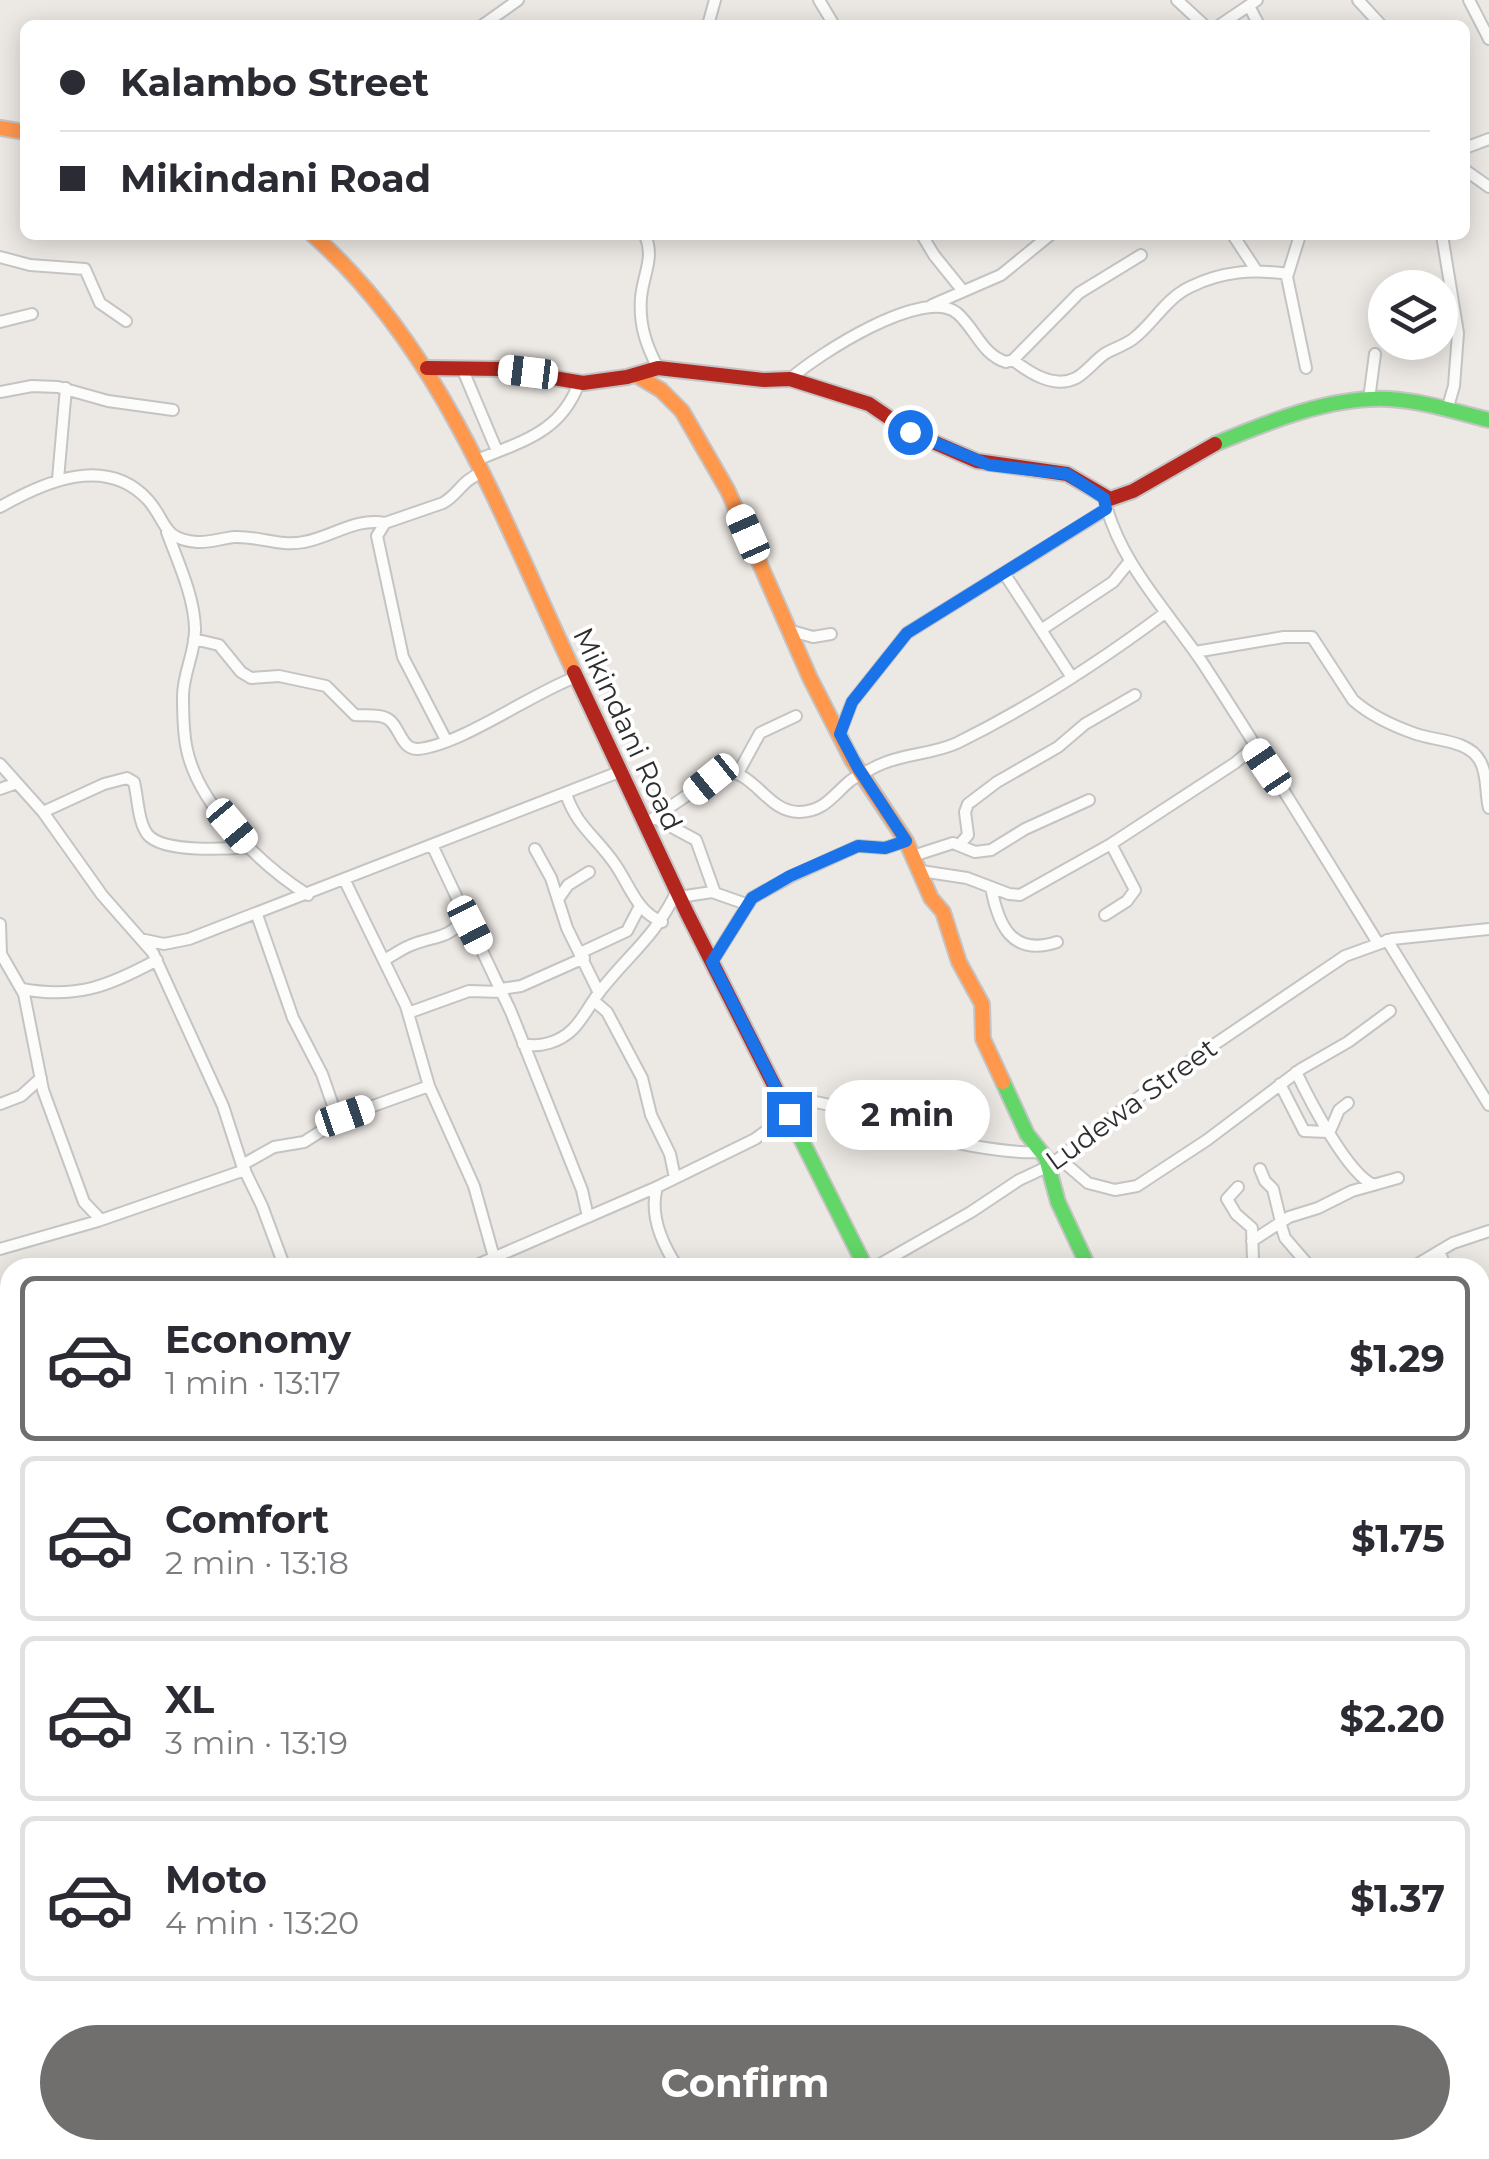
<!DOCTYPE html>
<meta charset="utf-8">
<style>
:root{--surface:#fff;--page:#f7f7f7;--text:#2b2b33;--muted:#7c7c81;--line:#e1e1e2;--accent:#706f6e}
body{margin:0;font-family:Montserrat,sans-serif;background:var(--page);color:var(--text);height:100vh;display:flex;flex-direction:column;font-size:38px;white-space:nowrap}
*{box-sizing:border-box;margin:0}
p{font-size:32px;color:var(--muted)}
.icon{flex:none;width:55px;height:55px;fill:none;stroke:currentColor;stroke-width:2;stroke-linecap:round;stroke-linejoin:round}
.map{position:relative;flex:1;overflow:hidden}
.panel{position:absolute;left:0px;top:1258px;width:1490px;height:902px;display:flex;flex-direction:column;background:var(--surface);border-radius:30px 30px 0 0;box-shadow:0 5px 25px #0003}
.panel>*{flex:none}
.hud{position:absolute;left:20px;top:20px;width:1450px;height:220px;border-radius:15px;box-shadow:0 5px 25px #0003;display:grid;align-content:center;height:220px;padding:0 40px;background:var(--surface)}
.fabs{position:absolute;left:1368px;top:270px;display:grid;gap:20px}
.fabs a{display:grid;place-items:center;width:90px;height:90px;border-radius:50%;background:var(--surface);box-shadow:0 5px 25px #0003;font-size:50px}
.end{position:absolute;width:45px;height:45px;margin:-22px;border:12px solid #1a73e8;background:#fff;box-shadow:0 0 0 5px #fff}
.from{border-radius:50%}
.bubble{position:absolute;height:70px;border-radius:35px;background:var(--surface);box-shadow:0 5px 25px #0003;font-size:32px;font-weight:700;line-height:70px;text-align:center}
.car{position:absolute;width:30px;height:60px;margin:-30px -15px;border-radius:12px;box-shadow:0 0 8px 2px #0007;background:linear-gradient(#fff 24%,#345 0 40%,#fff 0 76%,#345 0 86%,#fff 0)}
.hud b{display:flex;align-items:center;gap:35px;height:95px;font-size:38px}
.hud b+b{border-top:2px solid var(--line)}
.hud i{width:25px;height:25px;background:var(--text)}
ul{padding:18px 0 0;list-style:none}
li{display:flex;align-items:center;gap:30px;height:165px;margin:0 20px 15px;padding:0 20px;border:5px solid var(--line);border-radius:15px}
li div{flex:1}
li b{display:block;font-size:38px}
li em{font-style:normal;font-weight:700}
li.selected{border-color:var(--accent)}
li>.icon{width:90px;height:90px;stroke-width:1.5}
.cta{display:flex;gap:20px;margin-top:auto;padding:20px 40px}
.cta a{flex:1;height:115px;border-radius:60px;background:var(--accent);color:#fff;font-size:40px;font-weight:700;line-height:115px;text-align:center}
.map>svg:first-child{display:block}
</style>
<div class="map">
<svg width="1489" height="2159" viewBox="0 0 1489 2159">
<rect width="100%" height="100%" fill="#ece8e4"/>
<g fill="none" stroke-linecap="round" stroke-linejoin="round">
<defs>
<path id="street" d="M819,0L834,25
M1177,0L1204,25
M1358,0L1381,25
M1469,0L1489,39
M1249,6L1259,25
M483,25L518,0
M708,25L715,0
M1220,25L1257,0
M1465,148L1489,139
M1465,170L1489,187
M645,235C655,258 643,274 641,298C639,325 646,345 658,368
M922,235L934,255L963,291
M1233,235L1256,270
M1300,235L1287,277L1306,368
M1442,235L1458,333L1454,386L1447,410
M0,257L30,265L85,269L100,303L126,321
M932,305L1001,275L1050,235
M0,322L32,314
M1013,360C1030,373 1054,389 1076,378C1087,372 1095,360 1106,353C1115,348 1125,345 1133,339C1154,323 1165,299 1190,287C1222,271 1253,269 1288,274
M462,368L497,451
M790,379C817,355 923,286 957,313C975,328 982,355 1006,362L1013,360L1079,293L1141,255
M0,392L32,386L58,387L108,401L173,410
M1369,399L1375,354
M475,461C521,441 560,434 579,383
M58,479L66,388
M1104,498C1119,562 1166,609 1202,662C1262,754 1320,849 1378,943
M0,507C44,482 106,454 148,500C167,521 161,539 197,542C210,543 222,538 235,537C259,536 280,547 304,542C332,537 356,517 385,523
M167,532C178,562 194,596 195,628C196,651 183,673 183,696C183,713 183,733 187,750C199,806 262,866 308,895
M1004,573L1071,676
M788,630L813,637L831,634
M1041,630L1113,582L1130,561
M194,639L219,645L241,672L251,678L279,676L326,686L355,715C365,716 378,714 386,718C400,724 400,750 418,749C461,745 532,693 576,677
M1195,652L1284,637H1312L1353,700C1371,716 1393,726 1416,734C1436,741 1469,740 1480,761C1488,775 1485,793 1489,808
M840,733L852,702L907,633L1107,509
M446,740L403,657L377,536L385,523L443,503C459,494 461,481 481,473
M0,764L43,812L102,895L153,953L223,1106L242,1165L262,1206L285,1268
M738,773L760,733L796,716
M0,789L17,783
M566,794C577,826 593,834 612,860C629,882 635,911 662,922
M43,812L104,784L127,778L134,782C138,798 138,823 148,835C164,853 227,849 249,847
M655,818L696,840L715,893
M645,824L721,772C755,768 766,813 800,812C825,811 833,795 850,781C858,775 868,771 877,766C903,753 931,755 957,743C1028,708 1102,660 1165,613
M960,844L968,835L965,812L968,804L997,782L1058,747L1085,724L1135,695
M432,845L511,1012L582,1190L588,1217
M535,849L551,878L567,928L599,993
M913,856L953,843L975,852L991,850L1025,829L1089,800
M921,871L967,878L1009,894L1020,895L1111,844L1235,763L1254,747
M345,881L406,1006L429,1086L474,1186L497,1268
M991,887C998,924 1011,957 1057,942
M679,897L712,892L746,904
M559,898L568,885L589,872
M257,915L293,1018L322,1074L338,1120
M1105,915L1127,901L1135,890L1111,844
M0,924L1,954L24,994L43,1090L84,1202L101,1220
M145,940L164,944L189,939L619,772
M1387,940L1489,1105
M582,952L627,931L640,906
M384,960C394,955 404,947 414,944C439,935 448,939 466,917
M712,962L752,898L790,877L858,846L885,848L906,841
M22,989C77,999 109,986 157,960
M501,989L521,986L584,958
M594,1001L607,1012L642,1078L651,1115L670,1154L675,1178
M408,1013L469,991L502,992
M523,1044C540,1048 560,1042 573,1029C584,1018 591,1002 601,990C631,952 654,938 677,891
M1296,1072C1309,1099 1348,1175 1374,1185
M1280,1084L1304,1131L1328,1132
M781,1095L835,1106L865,1099C881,1104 894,1119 910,1128C933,1142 1012,1154 1040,1152
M0,1104L21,1096L41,1078
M1329,1133L1339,1110L1348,1103
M1060,1159L1088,1183L1115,1190L1137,1186L1207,1140L1301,1069L1348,1042L1390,1011
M242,1165L274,1147L304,1142L345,1116L429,1086
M1260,1169L1265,1181L1273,1189L1281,1222
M657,1187C649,1215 662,1244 678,1268
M1238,1187L1227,1199L1236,1214L1252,1228L1253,1261L1248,1268
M1280,1222L1285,1238L1311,1268
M1252,1241L1289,1217L1318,1208L1352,1191L1398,1178
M0,1249L98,1221L245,1170
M1439,1251L1446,1268
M470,1268L657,1187L755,1139L789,1114
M873,1268L971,1212L1019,1180L1049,1166L1156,1084L1345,956L1392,939L1489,929
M1411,1268L1453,1243L1489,1231
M1480,1335L1489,1324
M1480,1376L1489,1371
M1480,1395L1489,1414
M1480,1567L1489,1564
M0,1668L10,1670
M1480,1752L1489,1753
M1480,1815L1489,1821
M1480,1911L1489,1921
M153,2150L154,2159
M783,2150L784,2159
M825,2150L839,2159
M1381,2150L1384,2159
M293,2159L303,2150
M475,2159L484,2150
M656,2159L657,2150"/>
<path id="fast" d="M1215,444C1268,422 1331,396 1389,399C1423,401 1456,412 1489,420
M1003,1082L1027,1134L1046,1158L1058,1202L1089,1268
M783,1103L866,1268"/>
<path id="slow" d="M0,128L25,132
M313,235C443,350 502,519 574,672
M636,375L661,390L682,411L728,491L810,678L852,760L906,841L931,898L943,912L959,962L982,1004L983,1039L1003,1082
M1244,2150L1245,2159"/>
<path id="jam" d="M427,368L502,369L583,383L627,377L658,368L764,380L790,379L869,404L910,432L977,461L1067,474L1110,499L1133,491L1215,444
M574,672L687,913L783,1103"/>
</defs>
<use href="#street" stroke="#c5c4c5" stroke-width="14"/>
<use href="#fast" stroke="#c5c4c5" stroke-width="18"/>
<use href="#slow" stroke="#c5c4c5" stroke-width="18"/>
<use href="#jam" stroke="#c5c4c5" stroke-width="18"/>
<use href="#street" stroke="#fcfcfb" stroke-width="10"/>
<use href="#fast" stroke="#63d668" stroke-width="14"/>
<use href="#slow" stroke="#ff974d" stroke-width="14"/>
<use href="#jam" stroke="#b3261e" stroke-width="14"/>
</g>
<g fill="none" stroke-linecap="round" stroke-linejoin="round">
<path stroke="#1a73e8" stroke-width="12" d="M789,1114L712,962L752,898L790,876L858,846L885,848L906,841L858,768L840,734L852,702L907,633L1106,509L1104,498L1067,474L989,465L910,432"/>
</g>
<g text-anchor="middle" stroke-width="8" stroke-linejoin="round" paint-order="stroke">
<g font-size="28" fill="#2e2e2e" stroke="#fff">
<text transform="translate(628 729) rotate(65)" y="10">Mikindani Road</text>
<text transform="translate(1131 1104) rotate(-36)" y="10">Ludewa Street</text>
</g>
</g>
</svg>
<div class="fabs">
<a><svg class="icon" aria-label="layers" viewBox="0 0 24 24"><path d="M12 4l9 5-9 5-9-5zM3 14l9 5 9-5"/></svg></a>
</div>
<i class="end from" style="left:910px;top:432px"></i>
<i class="end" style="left:789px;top:1114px"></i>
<div class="bubble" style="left:825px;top:1080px;width:165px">2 min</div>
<i class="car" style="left:528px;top:372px;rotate:277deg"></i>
<i class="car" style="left:748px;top:534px;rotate:336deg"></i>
<i class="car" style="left:1267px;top:767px;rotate:326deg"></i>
<i class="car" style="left:711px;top:779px;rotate:231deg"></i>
<i class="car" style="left:232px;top:826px;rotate:140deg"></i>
<i class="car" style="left:470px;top:925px;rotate:153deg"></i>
<i class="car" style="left:345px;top:1116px;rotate:71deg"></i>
<div class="hud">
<b><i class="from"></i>Kalambo Street</b>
<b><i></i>Mikindani Road</b>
</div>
<section class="panel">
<ul>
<li class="selected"><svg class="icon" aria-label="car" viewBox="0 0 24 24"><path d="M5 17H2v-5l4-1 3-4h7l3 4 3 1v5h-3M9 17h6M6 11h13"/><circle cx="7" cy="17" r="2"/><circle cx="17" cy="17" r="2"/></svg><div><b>Economy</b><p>1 min · 13:17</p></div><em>$1.29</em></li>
<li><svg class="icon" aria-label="car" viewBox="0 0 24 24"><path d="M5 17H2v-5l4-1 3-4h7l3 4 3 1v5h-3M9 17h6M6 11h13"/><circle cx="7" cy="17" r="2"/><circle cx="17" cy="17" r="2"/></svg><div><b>Comfort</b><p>2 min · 13:18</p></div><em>$1.75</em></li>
<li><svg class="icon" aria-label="car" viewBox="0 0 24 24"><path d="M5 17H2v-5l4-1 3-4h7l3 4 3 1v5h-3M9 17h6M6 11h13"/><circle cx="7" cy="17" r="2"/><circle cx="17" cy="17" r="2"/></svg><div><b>XL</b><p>3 min · 13:19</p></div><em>$2.20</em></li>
<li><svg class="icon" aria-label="car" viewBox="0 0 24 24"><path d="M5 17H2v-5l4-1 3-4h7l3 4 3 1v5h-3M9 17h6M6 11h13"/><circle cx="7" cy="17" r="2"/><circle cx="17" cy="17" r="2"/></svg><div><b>Moto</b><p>4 min · 13:20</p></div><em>$1.37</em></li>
</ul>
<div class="cta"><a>Confirm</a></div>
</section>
</div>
